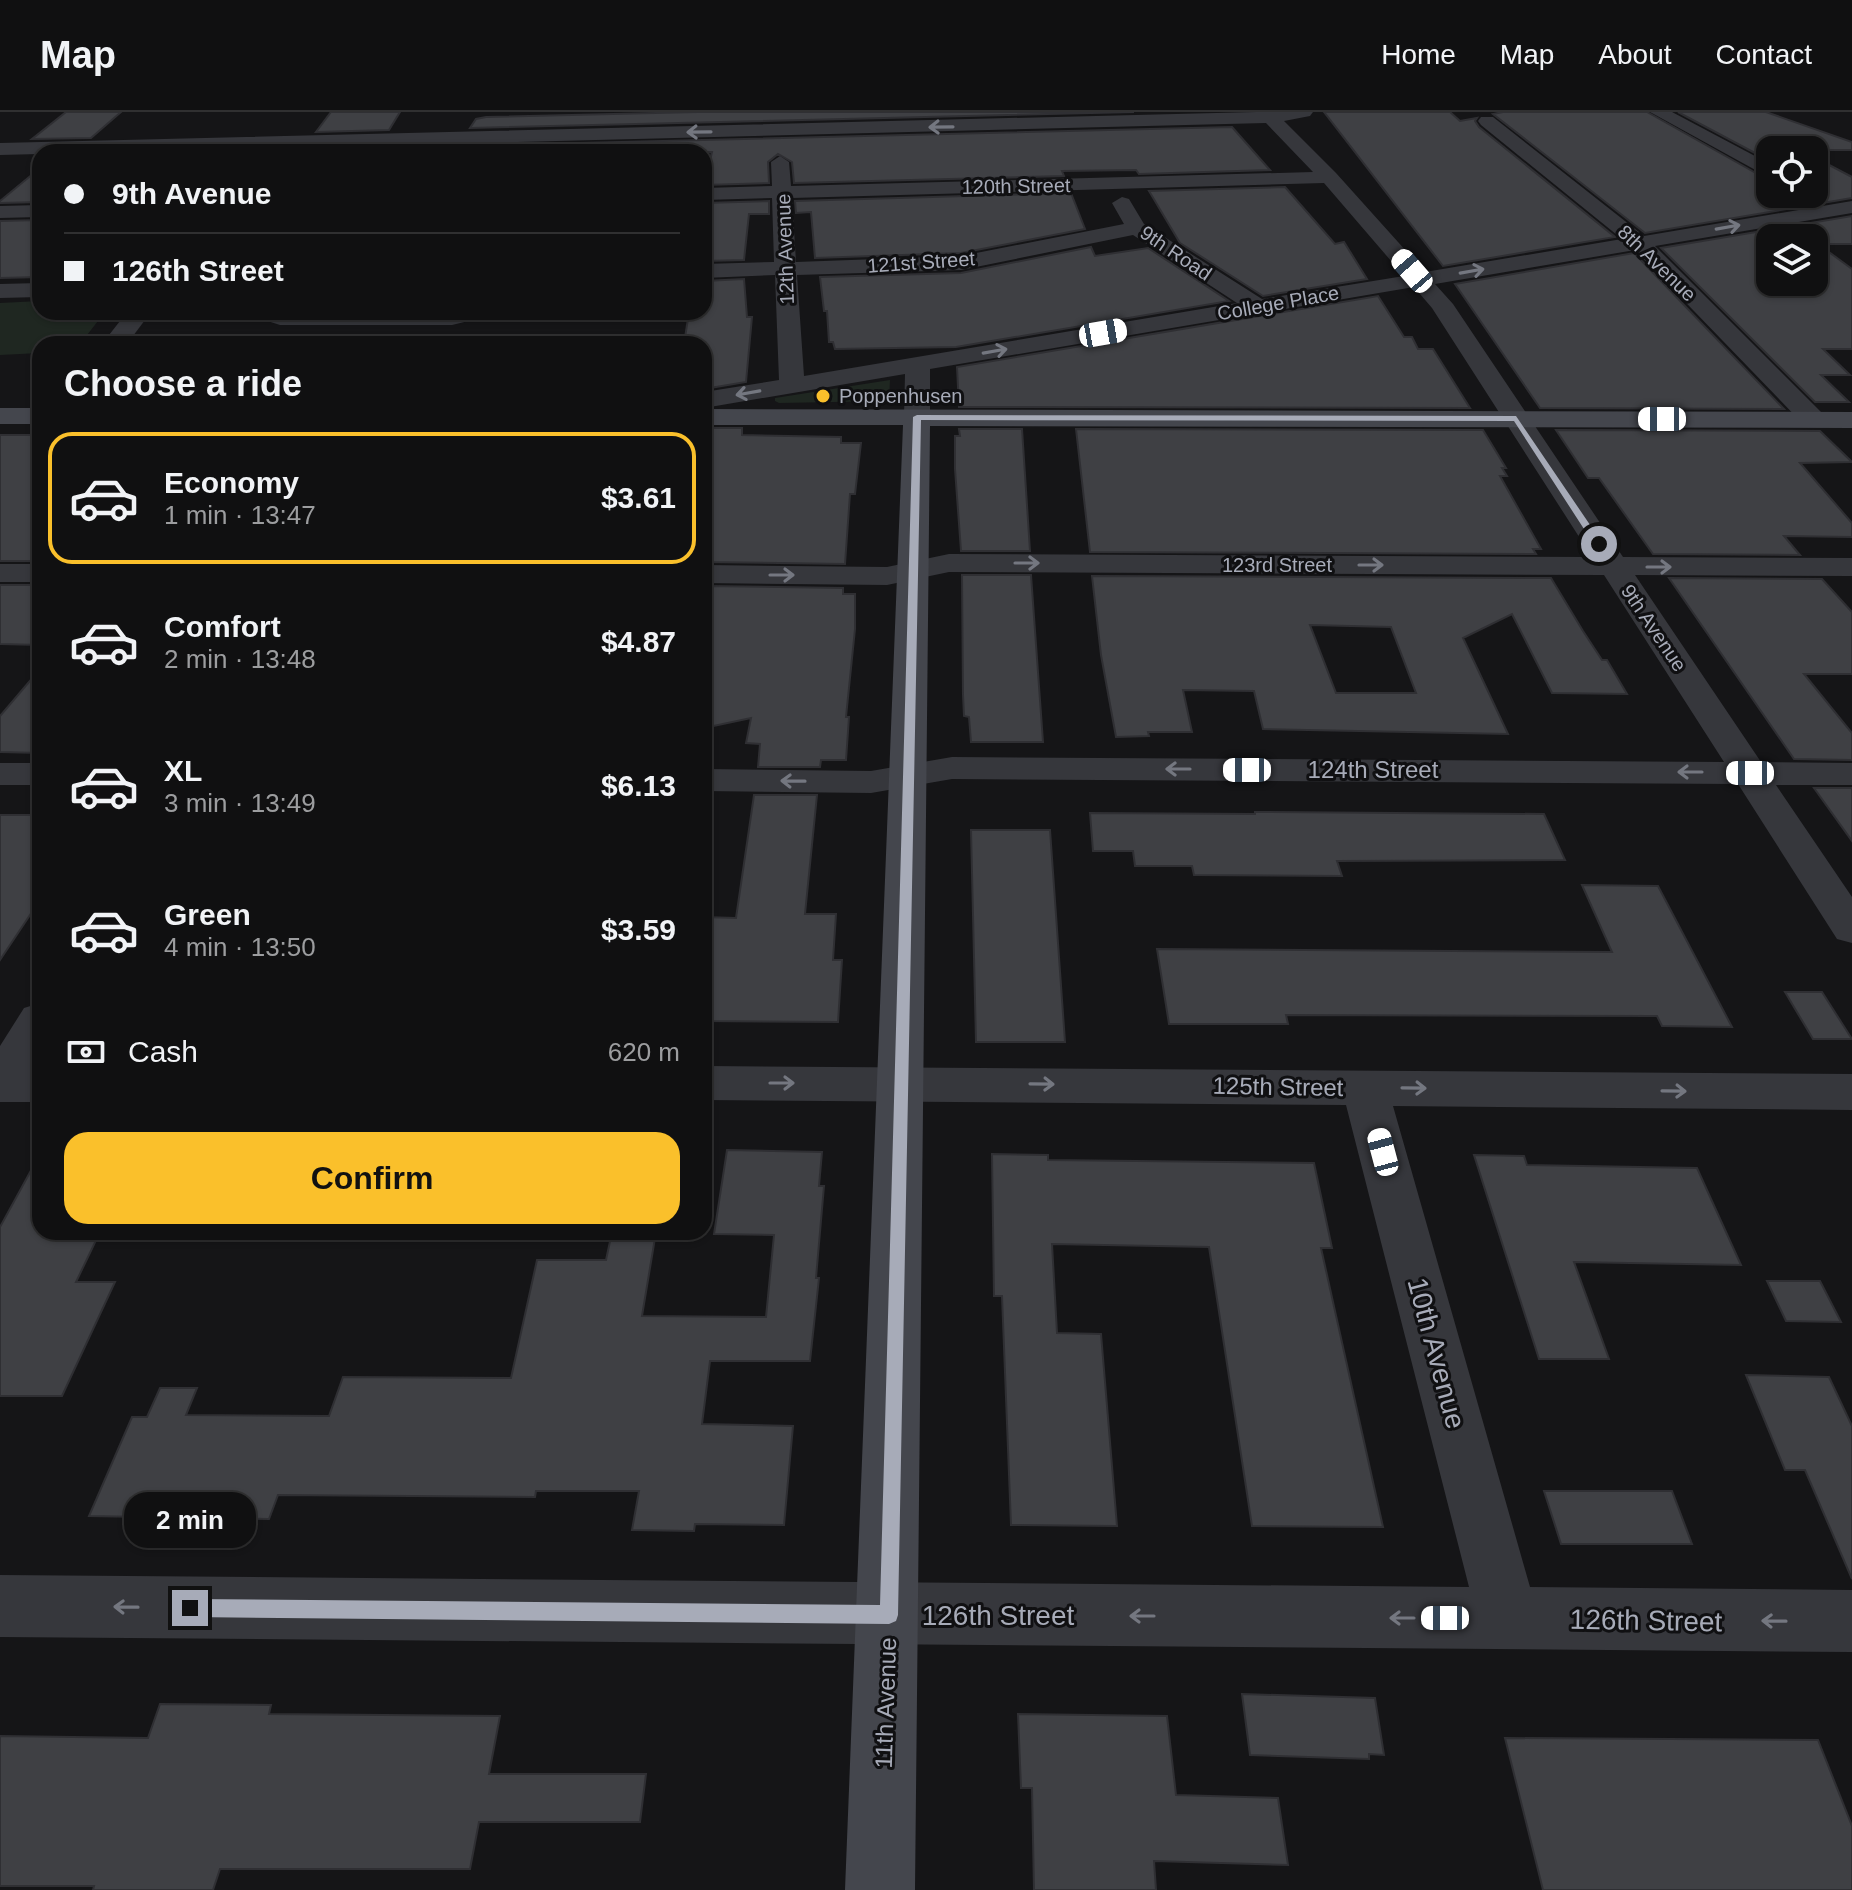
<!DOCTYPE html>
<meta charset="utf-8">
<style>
:root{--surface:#101011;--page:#1e1e1f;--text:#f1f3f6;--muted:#9c9d9f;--line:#303031;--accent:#fac02b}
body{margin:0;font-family:Helvetica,sans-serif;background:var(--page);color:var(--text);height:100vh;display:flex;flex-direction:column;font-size:30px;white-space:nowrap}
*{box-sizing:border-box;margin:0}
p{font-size:26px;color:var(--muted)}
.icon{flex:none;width:44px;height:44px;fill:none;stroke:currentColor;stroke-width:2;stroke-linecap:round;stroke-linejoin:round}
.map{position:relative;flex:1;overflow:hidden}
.drawer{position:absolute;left:32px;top:224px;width:680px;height:904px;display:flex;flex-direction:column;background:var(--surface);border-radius:24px;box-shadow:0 2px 6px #0004,0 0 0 2px var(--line)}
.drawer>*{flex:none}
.top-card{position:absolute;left:32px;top:32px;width:680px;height:176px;border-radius:24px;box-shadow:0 2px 6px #0004,0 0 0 2px var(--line);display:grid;align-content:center;height:176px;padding:0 32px;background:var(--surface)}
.fabs{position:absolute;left:1756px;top:24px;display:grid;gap:16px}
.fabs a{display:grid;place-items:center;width:72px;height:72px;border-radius:16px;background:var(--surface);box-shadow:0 2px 6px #0004,0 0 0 2px var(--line);font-size:40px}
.end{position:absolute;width:36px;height:36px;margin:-18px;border:10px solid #a7abb8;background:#111;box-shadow:0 0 0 4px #111}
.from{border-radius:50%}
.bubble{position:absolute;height:56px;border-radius:24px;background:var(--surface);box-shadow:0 2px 6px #0004,0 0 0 2px var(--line);font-size:26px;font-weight:700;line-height:56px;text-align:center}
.car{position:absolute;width:24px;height:48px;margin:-24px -12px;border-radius:10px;box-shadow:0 0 6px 2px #0007;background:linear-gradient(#fff 24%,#345 0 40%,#fff 0 76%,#345 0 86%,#fff 0)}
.top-card b{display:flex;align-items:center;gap:28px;height:76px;font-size:30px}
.top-card b+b{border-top:2px solid var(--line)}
.top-card i{width:20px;height:20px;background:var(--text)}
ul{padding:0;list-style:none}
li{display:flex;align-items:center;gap:24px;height:132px;margin:0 16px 12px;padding:0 16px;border:4px solid transparent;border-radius:24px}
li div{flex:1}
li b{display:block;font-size:30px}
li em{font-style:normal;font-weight:700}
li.on{border-color:var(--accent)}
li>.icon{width:72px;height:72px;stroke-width:1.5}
h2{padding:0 32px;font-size:36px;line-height:96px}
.pay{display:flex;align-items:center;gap:20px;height:88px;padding:0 32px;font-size:30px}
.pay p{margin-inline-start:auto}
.action{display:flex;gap:16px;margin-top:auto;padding:16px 32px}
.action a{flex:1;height:92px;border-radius:24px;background:var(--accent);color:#111;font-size:32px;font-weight:700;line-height:92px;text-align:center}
header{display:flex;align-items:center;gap:48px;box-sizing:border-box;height:112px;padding:0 40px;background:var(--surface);border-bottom:2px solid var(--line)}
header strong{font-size:38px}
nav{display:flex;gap:44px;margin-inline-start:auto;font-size:28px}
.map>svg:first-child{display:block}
</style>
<header>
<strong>Map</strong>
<nav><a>Home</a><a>Map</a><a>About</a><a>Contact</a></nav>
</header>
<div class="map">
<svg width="1852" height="1778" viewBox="0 0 1852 1778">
<rect width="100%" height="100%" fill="#151517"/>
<path fill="#1f2721" d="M40,189V200H105L80,232H40V241L0,243V191Z
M890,268L889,289L779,291L775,289V286Z"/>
<path fill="#3f4044" stroke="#2f2f33" stroke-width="2" fill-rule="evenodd" d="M66,0H121L91,26L32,27Z
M331,0H400L389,18L316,20Z
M697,0H1134L470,16L476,7L486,5Z
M1324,0H1450L1460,9L1477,6L1475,9L1479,15L1615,125L1443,154Z
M1503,0H1647L1770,69V82H1814V45L1852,65V86L1645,121L1493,2Z
M1678,0H1766L1852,30V38H1770V49Z
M1232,15L1270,58L1139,62L1136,58L1062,59L1064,64L794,71L792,50L778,42L768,50L769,71L704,73L712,40H455L458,34Z
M40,56V90L0,91V89Z
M1285,75L1335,132L1344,130L1367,167L1263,184L1180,131L1149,79Z
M1071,81L1085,117L961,141L815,146L811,100L796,101L795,89Z
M769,89V102H749L744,148L704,149V91Z
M1852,104V132H1818L1852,157V237H1823L1850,263H1821L1849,290H1815L1661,136ZM1770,126H1814V170H1770Z
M40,108V165L0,166V109Z
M1091,135L1095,144L1148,136L1229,189L956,235L835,237L833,230H829L827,199H824L820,165L961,161Z
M1634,141L1784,297L1540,296L1455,172Z
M744,167L747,205H752L746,270L704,277V232H684L689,200H704V169Z
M1378,184L1404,225H1412L1418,237H1433L1470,296L959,295L957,255Z
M704,316H742V323L841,325V331H861L855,382H850L845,452L704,450Z
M959,317H1022L1030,439H961L955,357V324H960Z
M1076,317L1483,318L1506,356H1502L1507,364H1500L1541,437H1533L1536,442L1090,440Z
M1556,318L1820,319L1852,350L1800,351L1852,411V425L1784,424L1800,443L1653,442L1599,366H1588Z
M0,323H40V449H0Z
M962,463H1031L1043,630H971L969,605L964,604L963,583Z
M1092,464L1551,466L1583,519L1602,548H1607L1627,582L1552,581L1512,502L1463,526L1508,622L1263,617L1254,579L1183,578L1192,620H1148L1149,624L1116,625L1101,543ZM1310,513L1391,515L1416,581H1336Z
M1669,466L1822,467L1852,500V562H1804L1852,621V648L1794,647Z
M0,473H40V533L0,532Z
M704,474L843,476V482H855V517L846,605H849L846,648H821L820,655H758L760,632L746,631L751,606L704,616Z
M40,557V641L0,640V604Z
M1814,676H1852V729Z
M754,683H817L805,802H836L833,848H842L838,910L704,909V805L736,806Z
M1255,700L1544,702L1565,748L1337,749L1342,764L1194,763L1192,754H1135L1133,739H1093L1090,701L1255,702Z
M0,703H40V788L0,848Z
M971,718H1050L1065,930H976Z
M1582,773L1658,774L1732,915L1662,914L1657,904L1286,903L1288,912H1169L1157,837L1612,840Z
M1785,880H1822L1852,927H1813Z
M727,1038L822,1040L819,1074H824L816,1166H819L810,1249H710L702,1312L793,1314L784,1413L695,1412L694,1419L632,1418L639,1379H536L535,1385L278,1383L269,1407L216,1406L218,1401L146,1400L144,1405L89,1404L132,1305H147L160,1276H197L186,1303L329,1304L343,1265L511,1266L537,1148H606L612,1120H656L642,1204L766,1205L774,1123L714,1122Z
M40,1042V1120H100L76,1170H115L62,1284H0V1115Z
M992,1042L1048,1043V1048L1314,1051L1332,1136H1321L1383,1415L1252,1414L1209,1135L1052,1132L1057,1221L1101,1222L1117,1414L1011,1413L1002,1184H994Z
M1474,1043L1524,1044L1527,1053L1697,1056L1741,1153L1574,1150L1609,1247H1539Z
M1767,1169H1820L1841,1210L1786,1209Z
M1746,1263L1829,1265L1852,1314V1467L1805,1358H1785Z
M1544,1379H1672L1692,1432H1561Z
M1242,1582L1375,1586L1384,1643L1369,1642V1647L1250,1643Z
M160,1592L271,1593L269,1602L500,1604L489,1662H646L640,1710H479L470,1757H220L213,1778H93L94,1774H0V1624L148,1626Z
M1018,1602L1167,1604L1176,1683L1278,1686L1288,1753L1154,1749L1156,1778H1034L1032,1676H1021Z
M1505,1626L1818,1628L1852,1714V1778H1543Z"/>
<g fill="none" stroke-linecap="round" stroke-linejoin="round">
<path fill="#36373c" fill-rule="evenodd" d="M1256,0H1313L1310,4L1284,9L1336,61L1425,160L1622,127L1481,13L1478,9L1481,5H1493L1644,124L1852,89V101L1655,134L1823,302L1827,308L1823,314H1805L1635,138L1435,172L1453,192L1623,445L1852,446V464L1635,463L1761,650L1852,651V673H1776L1852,785V831L1837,827L1738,672L952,667L871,681L704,679V657L871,659L952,645L1724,650L1604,463L949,460L887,473L704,471V453L887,455L949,442L1592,445L1432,196L1414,175L930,257V305L926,311H908L904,305L905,262L704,296V280L779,268L775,163L704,166V152L774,150L772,86L704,88V76L772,74L771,50L780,44L789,50L791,74L1313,60L1266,11L0,43V31ZM1324,71L1404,164L1262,187L1144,112L1129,87L1122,85L1112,91L1124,112L961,144L796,150L792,86ZM1133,123L1237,191L804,264L797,163L961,158Z
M1650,0H1672L1770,52V66Z
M40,93V105L0,106V94Z
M40,171V185L0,186V172Z
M127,200H151L127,232H102Z
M251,200H489L485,205L452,213H280L255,205Z
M0,452H40V470H0Z
M0,651H40V673H0Z
M40,891V945L34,956H40V990H0V934L24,896Z
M704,954L1852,962V998L1393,994L1530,1475L1852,1478V1540L0,1525V1463L1469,1475L1346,993L704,988Z"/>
<path fill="#44464d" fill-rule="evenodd" d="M0,296H40V312H0Z
M704,297L1852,300V316L930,314L915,1778H845L903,313H704Z"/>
</g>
<defs><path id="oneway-shaft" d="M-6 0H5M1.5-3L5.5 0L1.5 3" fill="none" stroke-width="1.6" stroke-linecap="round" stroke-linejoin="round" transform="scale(2)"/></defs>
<g stroke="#747780">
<use href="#oneway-shaft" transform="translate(941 15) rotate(179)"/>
<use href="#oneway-shaft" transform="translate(699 20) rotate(179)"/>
<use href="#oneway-shaft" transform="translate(1728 115) rotate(-10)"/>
<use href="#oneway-shaft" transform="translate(1472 159) rotate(-10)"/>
<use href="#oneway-shaft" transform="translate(995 239) rotate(-10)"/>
<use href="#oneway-shaft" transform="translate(748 281) rotate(170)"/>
<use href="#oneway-shaft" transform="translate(1027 451)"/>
<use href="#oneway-shaft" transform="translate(1371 453)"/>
<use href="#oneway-shaft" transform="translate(1659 455)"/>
<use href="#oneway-shaft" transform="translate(782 463)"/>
<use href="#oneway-shaft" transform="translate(1178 657) rotate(-180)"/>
<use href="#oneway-shaft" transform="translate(1690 660) rotate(-180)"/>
<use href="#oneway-shaft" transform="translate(793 669) rotate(-179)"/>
<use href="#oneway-shaft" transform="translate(782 971)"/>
<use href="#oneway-shaft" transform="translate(1042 972) rotate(1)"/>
<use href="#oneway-shaft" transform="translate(1414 976) rotate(1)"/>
<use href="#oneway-shaft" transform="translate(1674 979) rotate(1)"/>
<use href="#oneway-shaft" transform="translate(126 1495) rotate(-179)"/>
<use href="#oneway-shaft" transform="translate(1142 1504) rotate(-180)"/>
<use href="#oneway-shaft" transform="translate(1402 1506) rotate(-180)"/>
<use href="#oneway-shaft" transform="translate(1774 1509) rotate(-179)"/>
</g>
<path fill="#a7abb8" d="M917,303L1516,304L1603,432L1595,434L1514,309L921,308L898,1503L896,1509L889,1512L190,1505L183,1503L181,1496L183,1489L190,1487L880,1493L913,305Z"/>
<circle fill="#fac02b" stroke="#101012" stroke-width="3" cx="823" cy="284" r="8"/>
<g text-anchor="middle" stroke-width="6" stroke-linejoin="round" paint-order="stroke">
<g font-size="20" fill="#a7abb8" stroke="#101012">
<text transform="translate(1016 74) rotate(-1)" y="7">120th Street</text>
<text transform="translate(785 137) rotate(-92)" y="7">12th Avenue</text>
<text transform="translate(1176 141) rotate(34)" y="7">9th Road</text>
<text transform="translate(921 150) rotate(-4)" y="7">121st Street</text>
<text transform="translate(1657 151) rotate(44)" y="7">8th Avenue</text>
<text transform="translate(1278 191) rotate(-10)" y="7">College Place</text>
<text x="1277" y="460">123rd Street</text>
<text transform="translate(1654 516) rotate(56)" y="7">9th Avenue</text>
</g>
<g font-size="20" fill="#a7abb8" stroke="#101012" text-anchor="start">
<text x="839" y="291">Poppenhusen</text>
</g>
<g font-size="24" fill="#a7abb8" stroke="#101012">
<text x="1373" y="666">124th Street</text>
<text transform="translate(1278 975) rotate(1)" y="8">125th Street</text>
<text transform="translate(886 1591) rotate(-88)" y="8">11th Avenue</text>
</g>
<g font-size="28" fill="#a7abb8" stroke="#101012">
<text transform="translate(1437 1241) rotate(75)" y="10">10th Avenue</text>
<text x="998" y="1513">126th Street</text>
<text transform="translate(1646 1508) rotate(1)" y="10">126th Street</text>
</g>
</g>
</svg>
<div class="fabs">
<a><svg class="icon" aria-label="locate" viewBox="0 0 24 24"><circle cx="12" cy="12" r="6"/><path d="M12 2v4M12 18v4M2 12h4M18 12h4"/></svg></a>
<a><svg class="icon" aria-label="layers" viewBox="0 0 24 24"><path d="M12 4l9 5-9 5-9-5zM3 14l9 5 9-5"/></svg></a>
</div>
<i class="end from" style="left:1599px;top:432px"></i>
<i class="end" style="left:190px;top:1496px"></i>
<div class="bubble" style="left:124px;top:1380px;width:132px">2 min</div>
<i class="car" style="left:1412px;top:159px;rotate:319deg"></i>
<i class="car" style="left:1103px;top:221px;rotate:80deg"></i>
<i class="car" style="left:1662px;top:307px;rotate:270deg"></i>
<i class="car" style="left:1247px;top:658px;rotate:270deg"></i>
<i class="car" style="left:1750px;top:661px;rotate:270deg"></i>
<i class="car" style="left:1383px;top:1040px;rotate:345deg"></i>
<i class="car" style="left:1445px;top:1506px;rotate:270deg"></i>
<div class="top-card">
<b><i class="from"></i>9th Avenue</b>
<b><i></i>126th Street</b>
</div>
<section class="drawer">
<h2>Choose a ride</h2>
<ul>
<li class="on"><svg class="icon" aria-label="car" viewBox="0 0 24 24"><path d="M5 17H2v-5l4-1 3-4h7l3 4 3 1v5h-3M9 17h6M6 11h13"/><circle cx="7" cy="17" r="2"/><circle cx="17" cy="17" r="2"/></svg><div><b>Economy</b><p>1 min · 13:47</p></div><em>$3.61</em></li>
<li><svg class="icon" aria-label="car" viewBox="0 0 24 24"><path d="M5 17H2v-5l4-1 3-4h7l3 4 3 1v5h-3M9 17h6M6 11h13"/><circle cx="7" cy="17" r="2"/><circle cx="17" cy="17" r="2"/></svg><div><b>Comfort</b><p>2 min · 13:48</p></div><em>$4.87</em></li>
<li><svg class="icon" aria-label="car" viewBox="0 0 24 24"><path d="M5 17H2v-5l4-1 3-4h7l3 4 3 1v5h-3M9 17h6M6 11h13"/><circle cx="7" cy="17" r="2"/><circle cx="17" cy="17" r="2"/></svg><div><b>XL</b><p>3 min · 13:49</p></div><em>$6.13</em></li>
<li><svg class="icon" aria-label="car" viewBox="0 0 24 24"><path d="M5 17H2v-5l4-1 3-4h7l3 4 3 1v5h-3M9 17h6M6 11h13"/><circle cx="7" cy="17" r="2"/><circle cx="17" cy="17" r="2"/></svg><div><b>Green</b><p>4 min · 13:50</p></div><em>$3.59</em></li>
</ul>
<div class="pay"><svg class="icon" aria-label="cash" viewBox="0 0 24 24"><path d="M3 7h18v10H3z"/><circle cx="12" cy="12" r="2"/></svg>Cash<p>620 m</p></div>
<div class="action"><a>Confirm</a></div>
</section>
</div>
